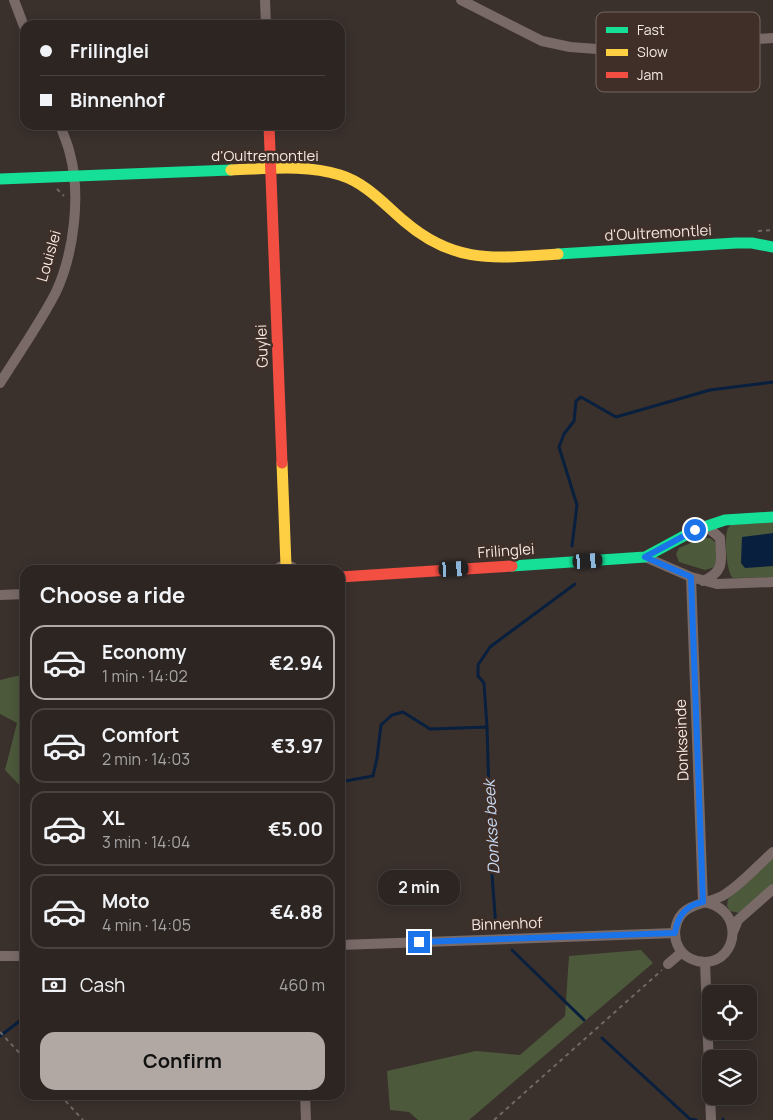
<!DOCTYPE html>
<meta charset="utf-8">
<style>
:root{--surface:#2c2522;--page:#38312f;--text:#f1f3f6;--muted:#a6a5a5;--line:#484240;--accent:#b2a8a3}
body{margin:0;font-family:Manrope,sans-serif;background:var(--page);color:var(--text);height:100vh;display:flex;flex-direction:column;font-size:19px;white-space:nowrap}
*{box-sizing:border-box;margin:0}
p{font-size:16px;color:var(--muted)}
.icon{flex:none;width:28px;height:28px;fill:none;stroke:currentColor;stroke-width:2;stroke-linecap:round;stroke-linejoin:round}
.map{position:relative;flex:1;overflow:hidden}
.side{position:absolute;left:20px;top:565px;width:325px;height:535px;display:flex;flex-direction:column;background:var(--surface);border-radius:15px;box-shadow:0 2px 12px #0003,0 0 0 1px var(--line)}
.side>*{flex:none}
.banner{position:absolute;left:20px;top:20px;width:325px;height:110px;border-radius:15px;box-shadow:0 2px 12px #0003,0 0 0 1px var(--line);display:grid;align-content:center;height:110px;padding:0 20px;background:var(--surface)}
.buttons{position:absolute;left:702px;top:985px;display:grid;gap:10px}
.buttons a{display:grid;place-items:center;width:55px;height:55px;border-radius:10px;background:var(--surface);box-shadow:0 2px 12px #0003,0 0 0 1px var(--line);font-size:25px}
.end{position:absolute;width:22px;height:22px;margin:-11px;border:6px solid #1a73e8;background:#fff;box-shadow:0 0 0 2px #fff}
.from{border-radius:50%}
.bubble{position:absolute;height:35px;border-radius:15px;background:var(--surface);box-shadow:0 2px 12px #0003,0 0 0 1px var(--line);font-size:16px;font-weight:700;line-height:35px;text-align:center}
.car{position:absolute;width:15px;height:30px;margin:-15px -8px;border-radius:6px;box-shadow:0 0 4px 1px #0007;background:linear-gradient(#222 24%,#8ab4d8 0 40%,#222 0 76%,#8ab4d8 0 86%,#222 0)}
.banner b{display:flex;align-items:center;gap:18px;height:48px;font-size:19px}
.banner b+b{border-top:1px solid var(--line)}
.banner i{width:12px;height:12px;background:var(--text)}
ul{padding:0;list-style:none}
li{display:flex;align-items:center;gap:15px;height:75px;margin:0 10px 8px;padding:0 10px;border:2px solid var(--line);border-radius:15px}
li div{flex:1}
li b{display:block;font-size:19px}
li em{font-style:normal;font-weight:700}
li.active{border-color:var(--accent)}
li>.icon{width:45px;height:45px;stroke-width:1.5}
h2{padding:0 20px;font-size:22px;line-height:60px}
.pay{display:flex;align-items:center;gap:12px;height:55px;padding:0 20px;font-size:19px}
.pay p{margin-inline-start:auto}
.button{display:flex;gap:10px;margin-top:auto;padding:10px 20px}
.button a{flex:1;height:58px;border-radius:15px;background:var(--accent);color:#111;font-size:20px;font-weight:700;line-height:58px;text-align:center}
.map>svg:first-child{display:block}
</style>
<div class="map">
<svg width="773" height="1120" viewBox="0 0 773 1120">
<rect width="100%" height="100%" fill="#3a312d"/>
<path fill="#4d593b" d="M773,522V577L733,578C726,572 724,536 728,528L731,525Z
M703,538H710L715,542L718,559L715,567L705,570L679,562L676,554L679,548Z
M25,674V791L5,770L17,723L0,714V680Z
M773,858V884L739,913L730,911L727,906L728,899Z
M641,950L653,963L469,1120H418L409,1112L390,1110L387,1071L476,1051L520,1055L565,1016L569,956Z"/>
<path fill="#081f3e" d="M773,533V566L745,568L741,563L742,537Z"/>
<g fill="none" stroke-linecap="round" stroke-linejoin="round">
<path stroke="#081f3e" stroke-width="3" d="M572,546L577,505L559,447L564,434L574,421L576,401L581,397L616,417L710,390L773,382
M487,727L491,861L496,928
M340,782L373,776L377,758L381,725L392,715L403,712L430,729L487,727L484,683L478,676V665L490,647L575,584
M512,950L584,1020
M0,1036L25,1017
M602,1038L690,1119L696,1120
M723,1119V1120"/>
<path stroke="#716764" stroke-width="2" stroke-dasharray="4 4" stroke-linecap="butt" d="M57,189L64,196
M758,231L773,230
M0,1032L25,1059
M60,1095L83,1120
M494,1120L662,970"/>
<path stroke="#796a68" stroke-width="10" d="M14,0L25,29
M265,0L266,25
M461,0L542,41L570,47L597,49L773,38
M0,383C19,353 40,323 56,292C74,253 81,195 70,154C68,144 63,134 60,125
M645,557L691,577L717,584L773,582
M276,570C282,564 290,564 296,570
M691,577L703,902
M703,581C726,571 721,560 720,538L711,530L703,528
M0,595L25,594
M703,902C745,908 739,961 705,962C695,962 684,957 679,948C675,941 674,934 676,926C681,902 707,905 724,895C742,884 757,866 773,852
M733,932L738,920L773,889
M340,945L675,933
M0,956H25
M705,962L711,1120
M668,964L682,952
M305,1095L306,1120"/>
<path stroke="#16e098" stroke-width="11" d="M0,179L231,170
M558,254L736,243H752L773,247
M512,566L645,557L695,530L725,520L773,517"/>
<path stroke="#ffcf43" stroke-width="11" d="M231,170C267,169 305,164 340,175C366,183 384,204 404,221C455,265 496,258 558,254
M282,463L286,565"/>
<path stroke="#f24e42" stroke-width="11" d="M269,125L282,463
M340,577L512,566"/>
</g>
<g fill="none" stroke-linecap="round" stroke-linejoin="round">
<path stroke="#1a73e8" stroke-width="6" d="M419,942L675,933C677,917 686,905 703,902L691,577L645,557L695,530"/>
</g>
<g text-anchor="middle" stroke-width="5" stroke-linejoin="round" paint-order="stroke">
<g font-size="15" fill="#f3e8e3" stroke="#3f2f28">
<text x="265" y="161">d'Oultremontlei</text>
<text transform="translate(658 233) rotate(-3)" y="5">d'Oultremontlei</text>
<text transform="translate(49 256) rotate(-74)" y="5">Louislei</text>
<text transform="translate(262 346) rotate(-92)" y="5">Guylei</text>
<text transform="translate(506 551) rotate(-4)" y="5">Frilinglei</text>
<text transform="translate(682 740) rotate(-92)" y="5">Donkseinde</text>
<text transform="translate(507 924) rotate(-2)" y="5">Binnenhof</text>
</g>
<g font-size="16" font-style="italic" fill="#c7daf4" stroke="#3f2f28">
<text transform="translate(491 827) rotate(-93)" y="6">Donkse beek</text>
</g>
</g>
<rect x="596" y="12" width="164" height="80" rx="8" fill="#3f2f28" stroke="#756660" stroke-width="1"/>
<rect x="606" y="27" width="22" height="6" fill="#16e098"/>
<rect x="606" y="49" width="22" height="7" fill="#ffcf43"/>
<rect x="606" y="72" width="22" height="6" fill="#f24e42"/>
<g font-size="14" fill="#f3e8e3">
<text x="637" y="35">Fast</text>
<text x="637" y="57">Slow</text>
<text x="637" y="80">Jam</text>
</g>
</svg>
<div class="buttons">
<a><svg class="icon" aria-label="locate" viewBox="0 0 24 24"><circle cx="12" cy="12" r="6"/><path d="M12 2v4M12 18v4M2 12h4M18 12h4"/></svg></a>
<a><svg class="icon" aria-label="layers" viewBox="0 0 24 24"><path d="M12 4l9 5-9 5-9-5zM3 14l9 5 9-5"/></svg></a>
</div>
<i class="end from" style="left:695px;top:530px"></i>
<i class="end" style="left:419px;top:942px"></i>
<div class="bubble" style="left:378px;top:870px;width:82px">2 min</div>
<i class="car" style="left:588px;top:561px;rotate:86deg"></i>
<i class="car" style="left:454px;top:569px;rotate:87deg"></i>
<div class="banner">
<b><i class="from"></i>Frilinglei</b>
<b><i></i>Binnenhof</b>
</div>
<section class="side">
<h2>Choose a ride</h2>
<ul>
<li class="active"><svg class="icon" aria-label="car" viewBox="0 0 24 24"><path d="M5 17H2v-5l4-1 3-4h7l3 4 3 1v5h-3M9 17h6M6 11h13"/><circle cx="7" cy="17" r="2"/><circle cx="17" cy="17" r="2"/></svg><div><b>Economy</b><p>1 min · 14:02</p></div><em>€2.94</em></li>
<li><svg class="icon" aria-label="car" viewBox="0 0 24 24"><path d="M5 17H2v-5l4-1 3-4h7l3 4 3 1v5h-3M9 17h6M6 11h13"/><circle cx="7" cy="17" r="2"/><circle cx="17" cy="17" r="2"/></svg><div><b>Comfort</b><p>2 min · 14:03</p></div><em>€3.97</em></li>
<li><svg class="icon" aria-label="car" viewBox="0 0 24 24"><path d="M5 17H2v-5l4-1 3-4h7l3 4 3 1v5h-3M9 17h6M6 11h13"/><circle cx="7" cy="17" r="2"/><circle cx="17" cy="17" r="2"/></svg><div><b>XL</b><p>3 min · 14:04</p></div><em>€5.00</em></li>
<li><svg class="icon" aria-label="car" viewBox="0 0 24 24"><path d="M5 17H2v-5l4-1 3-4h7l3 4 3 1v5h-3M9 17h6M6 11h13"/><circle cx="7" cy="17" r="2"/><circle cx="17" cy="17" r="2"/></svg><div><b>Moto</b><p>4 min · 14:05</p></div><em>€4.88</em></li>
</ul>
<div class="pay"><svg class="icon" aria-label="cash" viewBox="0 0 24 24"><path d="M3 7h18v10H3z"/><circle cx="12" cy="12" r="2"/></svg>Cash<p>460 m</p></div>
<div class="button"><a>Confirm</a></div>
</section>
</div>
